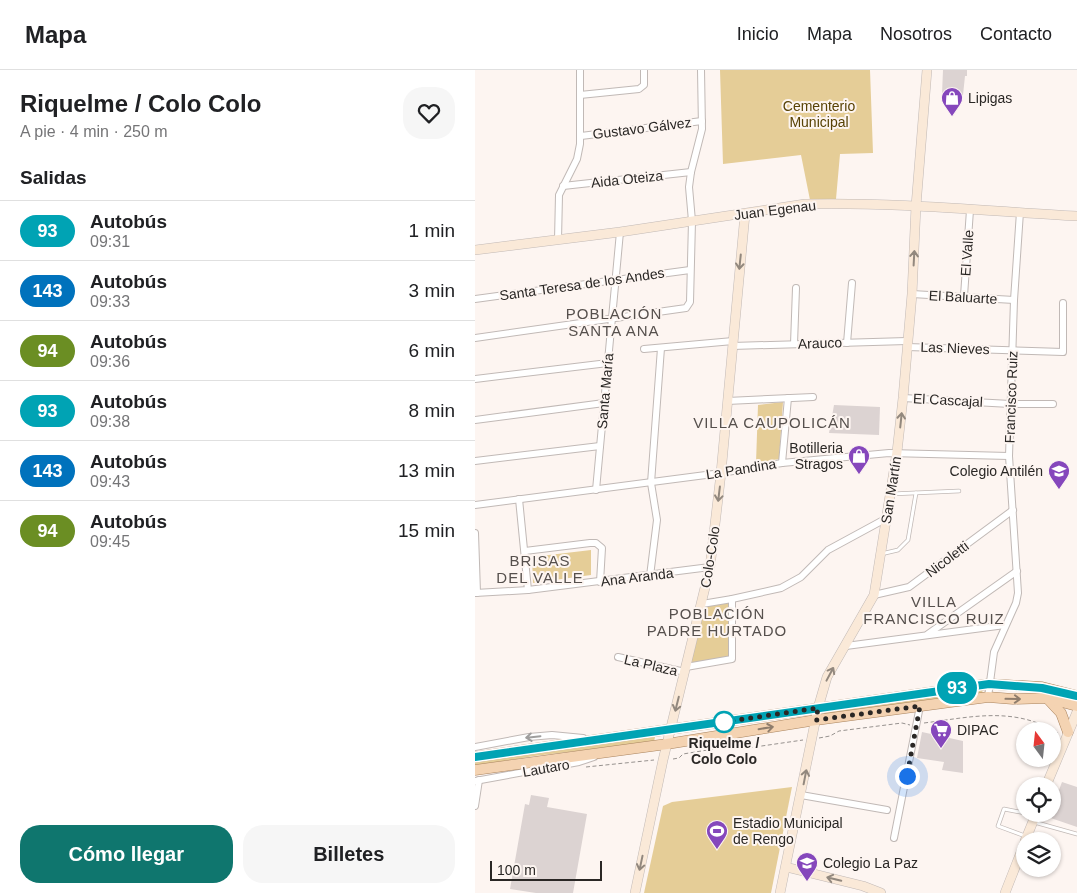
<!DOCTYPE html>
<html lang="es">
<head>
<meta charset="utf-8">
<style>
  :root { --surface:#fff; --page:#f6f6f6; --text:#202124; --muted:#757577; --line:#e0e0e0; --accent:#0f766e }
  body { margin:0; font-family:Arial,sans-serif; background:var(--page); color:var(--text); height:100vh; display:flex; flex-direction:column; font-size:19px; white-space:nowrap }
  * { box-sizing:border-box; margin:0 }
  p { font-size:16px; color:var(--muted) }
  .icon { flex:none; width:28px; height:28px; fill:none; stroke:currentColor; stroke-width:2; stroke-linecap:round; stroke-linejoin:round }
  .map { position:relative; flex:1; overflow:hidden }
  .side { display:flex; flex-direction:column; background:var(--surface); width:475px }
  .side>* { flex:none }
  .badge { padding:0 10px; border-radius:16px; font-size:18px; line-height:32px }
  .needle { width:32px; rotate:345deg }
  .controls { position:absolute; left:541px; top:652px; display:grid; gap:10px }
  .controls a { display:grid; place-items:center; width:45px; height:45px; border-radius:50%; background:var(--surface); box-shadow:0 1px 4px #0004; font-size:25px }
  .scale { position:absolute; left:15px; bottom:12px; width:112px; box-sizing:border-box; padding-left:5px; border:2px solid #2a2725; border-top:0; font-size:14px; line-height:18px; white-space:nowrap; color:#2a2725; -webkit-text-stroke:4px #fdf5f1; paint-order:stroke }
  .you { position:absolute; width:25px; height:25px; margin:-12px; border:4px solid #fff; border-radius:50%; background:#1a73e8; box-shadow:0 0 0 8px #1a73e833 }
  .map>.badge { position:absolute; translate:-50% -50%; box-shadow:0 0 0 2px #fff }
  h2 { padding:0 20px; font-size:19px; line-height:45px }
  .round { display:grid; place-items:center; flex:none; width:52px; height:52px; border-radius:20px; background:var(--page) }
  .headline { display:flex; align-items:center; justify-content:space-between; height:85px; padding:0 20px }
  h1 { font-size:24px; font-weight:800; line-height:38px }
  .button { display:flex; gap:10px; margin-top:auto; padding:10px 20px }
  .button a { flex:1; height:58px; border-radius:20px; background:var(--accent); color:#fff; font-size:20px; font-weight:800; line-height:58px; text-align:center }
  .button a+a { background:var(--page); color:var(--text) }
  ul { padding:0; list-style:none }
  li { display:flex; align-items:center; gap:15px; height:60px; padding:0 20px; border-top:1px solid var(--line) }
  li div { flex:1 }
  li b { display:block; font-size:19px }
  li em { font-style:normal }
  li .badge { min-width:55px; font-weight:700; text-align:center }
  header { display:flex; align-items:center; gap:30px; box-sizing:border-box; height:70px; padding:0 25px; background:var(--surface); border-bottom:1px solid var(--line) }
  header strong { font-size:24px }
  nav { display:flex; gap:28px; margin-inline-start:auto; font-size:18px }
  main { display:flex; flex:1; min-height:0 }
  .map>svg:first-child { display:block }
</style>
</head>
<body>
<header>
<strong>Mapa</strong>
<nav><a>Inicio</a><a>Mapa</a><a>Nosotros</a><a>Contacto</a></nav>
</header>
<main>
<section class="side">
<div class="headline"><div><h1>Riquelme / Colo Colo</h1><p>A pie · 4 min · 250 m</p></div><a class="round"><svg class="icon" aria-label="heart" viewBox="0 0 24 24"><path d="M12 20l-8-8c-3-5 5-10 8-4 3-6 11-1 8 4z"/></svg></a></div>
<h2>Salidas</h2>
<ul>
<li><span class="badge" style="background:#00a3b4;color:#fff">93</span><div><b>Autobús</b><p>09:31</p></div><em>1 min</em></li>
<li><span class="badge" style="background:#0072bc;color:#fff">143</span><div><b>Autobús</b><p>09:33</p></div><em>3 min</em></li>
<li><span class="badge" style="background:#6b8e23;color:#fff">94</span><div><b>Autobús</b><p>09:36</p></div><em>6 min</em></li>
<li><span class="badge" style="background:#00a3b4;color:#fff">93</span><div><b>Autobús</b><p>09:38</p></div><em>8 min</em></li>
<li><span class="badge" style="background:#0072bc;color:#fff">143</span><div><b>Autobús</b><p>09:43</p></div><em>13 min</em></li>
<li><span class="badge" style="background:#6b8e23;color:#fff">94</span><div><b>Autobús</b><p>09:45</p></div><em>15 min</em></li>
</ul>
<div class="button"><a>Cómo llegar</a><a>Billetes</a></div>
</section>
<div class="map">
<svg width="602" height="823" viewBox="0 0 602 823">
  <rect width="100%" height="100%" fill="#fdf5f1"/>
  <g fill="#e5cd97">
    <polygon points="245,0 395,0 398,83 365,84 361,129 335,130 326,85 248,94"/>
    <polygon points="308,332 304,389 281,393 283,335"/>
    <polygon points="116,480 116,505 58,513 57,487"/>
    <polygon points="254,531 254,588 206,596 226,536"/>
    <polygon points="507,619 508,625 349,645 350,640"/>
    <polygon points="180,667 179,672 59,686 0,696 0,691 110,674"/>
    <polygon points="317,717 296,823 169,823 188,736 197,732"/>
  </g>
  <g fill="#dcd3d2">
    <polygon points="468,0 492,0 492,6 490,6 488,25 467,24"/>
    <polygon points="359,335 405,337 404,365 354,363"/>
    <polygon points="447,662 488,671 488,703 467,700 469,692 442,688"/>
    <polygon points="587,712 602,717 602,757 567,745 567,744 578,744 578,723 579,718 584,720"/>
    <polygon points="56,725 74,728 72,737 112,744 98,823 61,823 35,819 50,734 54,735"/>
  </g>
  <g fill="none" stroke-linecap="round" stroke-linejoin="round">
    <g stroke="#c1b9b6" stroke-width="4.5">
      <g id="lane">
        <polyline points="416,424 484,421"/>
        <polyline points="406,484 423,480 433,470 441,423"/>
        <polyline points="559,752 602,764"/>
        <polyline points="550,766 523,756 529,739 550,743"/>
      </g>
    </g>
    <g stroke="#c1b9b6" stroke-width="8">
      <g id="street">
        <polyline points="105,25 164,19 169,15 169,0"/>
        <polyline points="106,66 227,51"/>
        <polyline points="88,116 216,102"/>
        <polyline points="83,170 84,125 102,89 105,74 105,0"/>
        <polyline points="437,224 539,230"/>
        <polyline points="489,226 495,140"/>
        <polyline points="0,229 215,200"/>
        <polyline points="0,268 211,238 215,232 217,151 214,117 216,102 227,59 226,0"/>
        <polyline points="372,273 377,213"/>
        <polyline points="319,274 321,218"/>
        <polyline points="257,276 432,271"/>
        <polyline points="432,277 588,282 588,233"/>
        <polyline points="169,279 258,271"/>
        <polyline points="0,309 133,293"/>
        <polyline points="428,328 535,334 578,334"/>
        <polyline points="252,331 338,327"/>
        <polyline points="0,350 129,333"/>
        <polyline points="0,391 125,376"/>
        <polyline points="307,393 313,328"/>
        <polyline points="121,420 145,162"/>
        <polyline points="44,429 53,520"/>
        <polyline points="0,435 246,403 307,393 414,383 534,386"/>
        <polyline points="0,463 2,523"/>
        <polyline points="50,481 115,473 121,473 127,478 125,512"/>
        <polyline points="175,506 182,450 176,413 186,278"/>
        <polyline points="0,523 53,520 235,497"/>
        <polyline points="399,525 434,517 538,440"/>
        <polyline points="227,534 257,529 306,518 326,507 353,480 412,448"/>
        <polyline points="453,564 542,501"/>
        <polyline points="371,576 530,555"/>
        <polyline points="143,587 210,602"/>
        <polyline points="211,597 257,589 257,529"/>
        <polyline points="513,627 519,582 541,533 543,523 534,386 539,230 545,142"/>
        <polyline points="0,677 54,667 77,665 108,668"/>
        <polyline points="0,711 104,692 119,687"/>
        <polyline points="326,725 412,740"/>
        <polyline points="0,736 4,710"/>
        <polyline points="419,768 445,636"/>
      </g>
    </g>
    <g stroke="#c1b9b6" stroke-width="10">
      <g id="secondary">
        <path d="M0 180 145 162 330 134C421 132 512 141 602 146"/>
        <polyline points="571,716 602,642"/>
        <polyline points="550,771 561,744"/>
        <polyline points="311,797 388,816 406,823"/>
        <polyline points="160,823 188,690 235,497 246,403 270,144"/>
        <polyline points="305,823 343,638 352,607 399,525 422,382 428,328 437,224 441,136 452,0"/>
        <polyline points="530,823 550,772"/>
      </g>
    </g>
    <g stroke="#a9845f" stroke-width="11">
      <g id="primary">
        <polyline points="572,628 586,643 593,662"/>
        <polyline points="0,687 514,614 567,617 602,626"/>
        <polyline points="0,700 192,674 341,650 513,627 538,629 572,628 602,636"/>
      </g>
    </g>
    <g stroke="#97928f" stroke-width="1" stroke-dasharray="4 2.5" stroke-linecap="butt">
      <path d="M449 653C497 647 539 636 583 663"/>
      <polyline points="344,668 355,666 364,661 427,653 435,655"/>
      <polyline points="198,689 204,688 208,684 251,677 266,679 328,670"/>
      <polyline points="111,697 179,690"/>
    </g>
    <use href="#lane" stroke="#fff" stroke-width="3"/>
    <use href="#street" stroke="#fff" stroke-width="6"/>
    <use href="#secondary" stroke="#fae9d8" stroke-width="9"/>
    <use href="#primary" stroke="#f4d3b2" stroke-width="10"/>
  </g>
  <defs><path id="oneway-shaft" d="M-6 0H5M1.5-3L5.5 0L1.5 3" fill="none" stroke-width="1.6" stroke-linecap="round" stroke-linejoin="round" transform="scale(1.25)"/></defs>
  <g stroke="#92887e">
    <use href="#oneway-shaft" transform="translate(439 188) rotate(-87)"/>
    <use href="#oneway-shaft" transform="translate(265 192) rotate(96)"/>
    <use href="#oneway-shaft" transform="translate(426 350) rotate(-84)"/>
    <use href="#oneway-shaft" transform="translate(244 424) rotate(97)"/>
    <use href="#oneway-shaft" transform="translate(355 604) rotate(-62)"/>
    <use href="#oneway-shaft" transform="translate(202 634) rotate(104)"/>
    <use href="#oneway-shaft" transform="translate(330 707) rotate(-79)"/>
    <use href="#oneway-shaft" transform="translate(166 793) rotate(102)"/>
    <use href="#oneway-shaft" transform="translate(359 809) rotate(-166)"/>
  </g>
  <g stroke="#8f7d6c">
    <use href="#oneway-shaft" transform="translate(538 629) rotate(1)"/>
    <use href="#oneway-shaft" transform="translate(291 658) rotate(-9)"/>
  </g>
  <use stroke="#9f9e9d" href="#oneway-shaft" transform="translate(58 667) rotate(174)"/>
  <g fill="none" stroke-linecap="round" stroke-linejoin="round">
    <g stroke="#fff" stroke-width="11">
      <polyline id="line" points="0,687 514,614 567,618 602,626"/>
    </g>
    <use href="#line" stroke="#00a3b4" stroke-width="8"/>
    <polyline stroke="#2a2725" stroke-width="5" stroke-dasharray="0 9" points="249,652 343,638 341,650 445,636 432,706"/>
  </g>
  <defs>
    <g id="shop-pin" transform="scale(1.125)"><path d="M0 17L-7.5 6A9.5 9.5 0 1 1 7.5 6Z" fill="#8547bc" stroke="#fdf5f1"/><path d="M-5-2.5h2.3a2.7 3.5 0 0 1 5.4 0H5L5.5 6h-11ZM-1.5-2.5h3a1.5 2.3 0 0 0-3 0Z" fill="#fff"/></g>
    <g id="school-pin" transform="scale(1.125)"><path d="M0 17L-7.5 6A9.5 9.5 0 1 1 7.5 6Z" fill="#8547bc" stroke="#fdf5f1"/><path d="M0-5L7-2L0 1L-7-2ZM-4 1L0 2.5L4 1V4Q0 6-4 4Z" fill="#fff"/></g>
    <g id="supermarket-pin" transform="scale(1.125)"><path d="M0 17L-7.5 6A9.5 9.5 0 1 1 7.5 6Z" fill="#8547bc" stroke="#fdf5f1"/><path d="M-6-5.5h2.5l.6 2H6L4.5 2H-2.5L-4.4-4H-6ZM-1.5 3.2a1.3 1.3 0 1 0 .1 0ZM3 3.2a1.3 1.3 0 1 0 .1 0Z" fill="#fff"/></g>
    <g id="stadium-pin" transform="scale(1.125)"><path d="M0 17L-7.5 6A9.5 9.5 0 1 1 7.5 6Z" fill="#8547bc" stroke="#fdf5f1"/><path d="M0-5a6.5 5 0 1 0 0 10a6.5 5 0 1 0 0-10ZM-3.5-1.8h7v3.6h-7Z" fill="#fff"/></g>
  </defs>
  <g fill-rule="evenodd">
    <use href="#shop-pin" x="477" y="28"/>
    <use href="#shop-pin" x="384" y="386"/>
    <use href="#school-pin" x="584" y="401"/>
    <use href="#supermarket-pin" x="466" y="660"/>
    <use href="#stadium-pin" x="242" y="761"/>
    <use href="#school-pin" x="332" y="793"/>
  </g>
  <circle fill="#fff" stroke="#00a3b4" stroke-width="2.5" cx="249" cy="652" r="10"/>
  <g text-anchor="middle" stroke-width="4" stroke-linejoin="round" paint-order="stroke">
    <g font-size="14" fill="#2a2725" stroke="#fdf5f1" text-anchor="start">
      <text x="493" y="33">Lipigas</text>
      <text x="368" y="383" text-anchor="end">Botilleria<tspan x="368" dy="16">Stragos</tspan></text>
      <text x="568" y="406" text-anchor="end">Colegio Antilén</text>
      <text x="482" y="665">DIPAC</text>
      <text x="258" y="758">Estadio Municipal<tspan x="258" dy="16">de Rengo</tspan></text>
      <text x="348" y="798">Colegio La Paz</text>
    </g>
    <g font-size="14" fill="#584204" stroke="#fdf5f1">
      <text x="344" y="41">Cementerio<tspan x="344" dy="16">Municipal</tspan></text>
    </g>
    <g font-size="14" fill="#2a2725" stroke="#fdf5f1">
      <text transform="translate(167 58) rotate(-7)" y="5">Gustavo Gálvez</text>
      <text transform="translate(152 109) rotate(-6)" y="5">Aida Oteiza</text>
      <text transform="translate(300 140) rotate(-7)" y="5">Juan Egenau</text>
      <text transform="translate(492 183) rotate(-86)" y="5">El Valle</text>
      <text transform="translate(107 214) rotate(-8)" y="5">Santa Teresa de los Andes</text>
      <text transform="translate(488 227) rotate(3)" y="5">El Baluarte</text>
      <text transform="translate(345 273) rotate(-2)" y="5">Arauco</text>
      <text transform="translate(480 278) rotate(2)" y="5">Las Nieves</text>
      <text transform="translate(130 321) rotate(-85)" y="5">Santa María</text>
      <text transform="translate(536 327) rotate(-88)" y="5">Francisco Ruiz</text>
      <text transform="translate(473 330) rotate(3)" y="5">El Cascajal</text>
      <text transform="translate(266 399) rotate(-9)" y="5">La Pandina</text>
      <text transform="translate(416 420) rotate(-81)" y="5">San Martín</text>
      <text transform="translate(235 487) rotate(-81)" y="5">Colo-Colo</text>
      <text transform="translate(472 489) rotate(-37)" y="5">Nicoletti</text>
      <text transform="translate(162 507) rotate(-7)" y="5">Ana Aranda</text>
      <text transform="translate(176 595) rotate(13)" y="5">La Plaza</text>
      <text transform="translate(71 698) rotate(-10)" y="5">Lautaro</text>
    </g>
    <g font-size="14" font-weight="bold" fill="#2a2725" stroke="#fdf5f1">
      <text x="249" y="678">Riquelme /<tspan x="249" dy="16">Colo Colo</tspan></text>
    </g>
    <g font-size="15" letter-spacing="1" fill="#56504d" stroke="#fdf5f1">
      <text x="139" y="249">POBLACIÓN<tspan x="139" dy="17">SANTA ANA</tspan></text>
      <text x="297" y="358">VILLA CAUPOLICÁN</text>
      <text x="65" y="496">BRISAS<tspan x="65" dy="17">DEL VALLE</tspan></text>
      <text x="459" y="537">VILLA<tspan x="459" dy="17">FRANCISCO RUIZ</tspan></text>
      <text x="242" y="549">POBLACIÓN<tspan x="242" dy="17">PADRE HURTADO</tspan></text>
    </g>
  </g>
</svg>
<div class="controls">
<a><svg class="needle" viewBox="-14 -14 28 28"><path d="M0-13l5 13h-10z" fill="#e53935"/><path d="M0 13l5-13h-10z" fill="#757577"/></svg></a>
<a><svg class="icon" aria-label="locate" viewBox="0 0 24 24"><circle cx="12" cy="12" r="6"/><path d="M12 2v4M12 18v4M2 12h4M18 12h4"/></svg></a>
<a><svg class="icon" aria-label="layers" viewBox="0 0 24 24"><path d="M12 4l9 5-9 5-9-5zM3 14l9 5 9-5"/></svg></a>
</div>
<div class="scale">100 m</div>
<div class="you" style="left:432px;top:706px"></div>
<b class="badge" style="left:482px;top:618px;background:#00a3b4;color:#fff">93</b>
</div>
</main>
</body>
</html>
